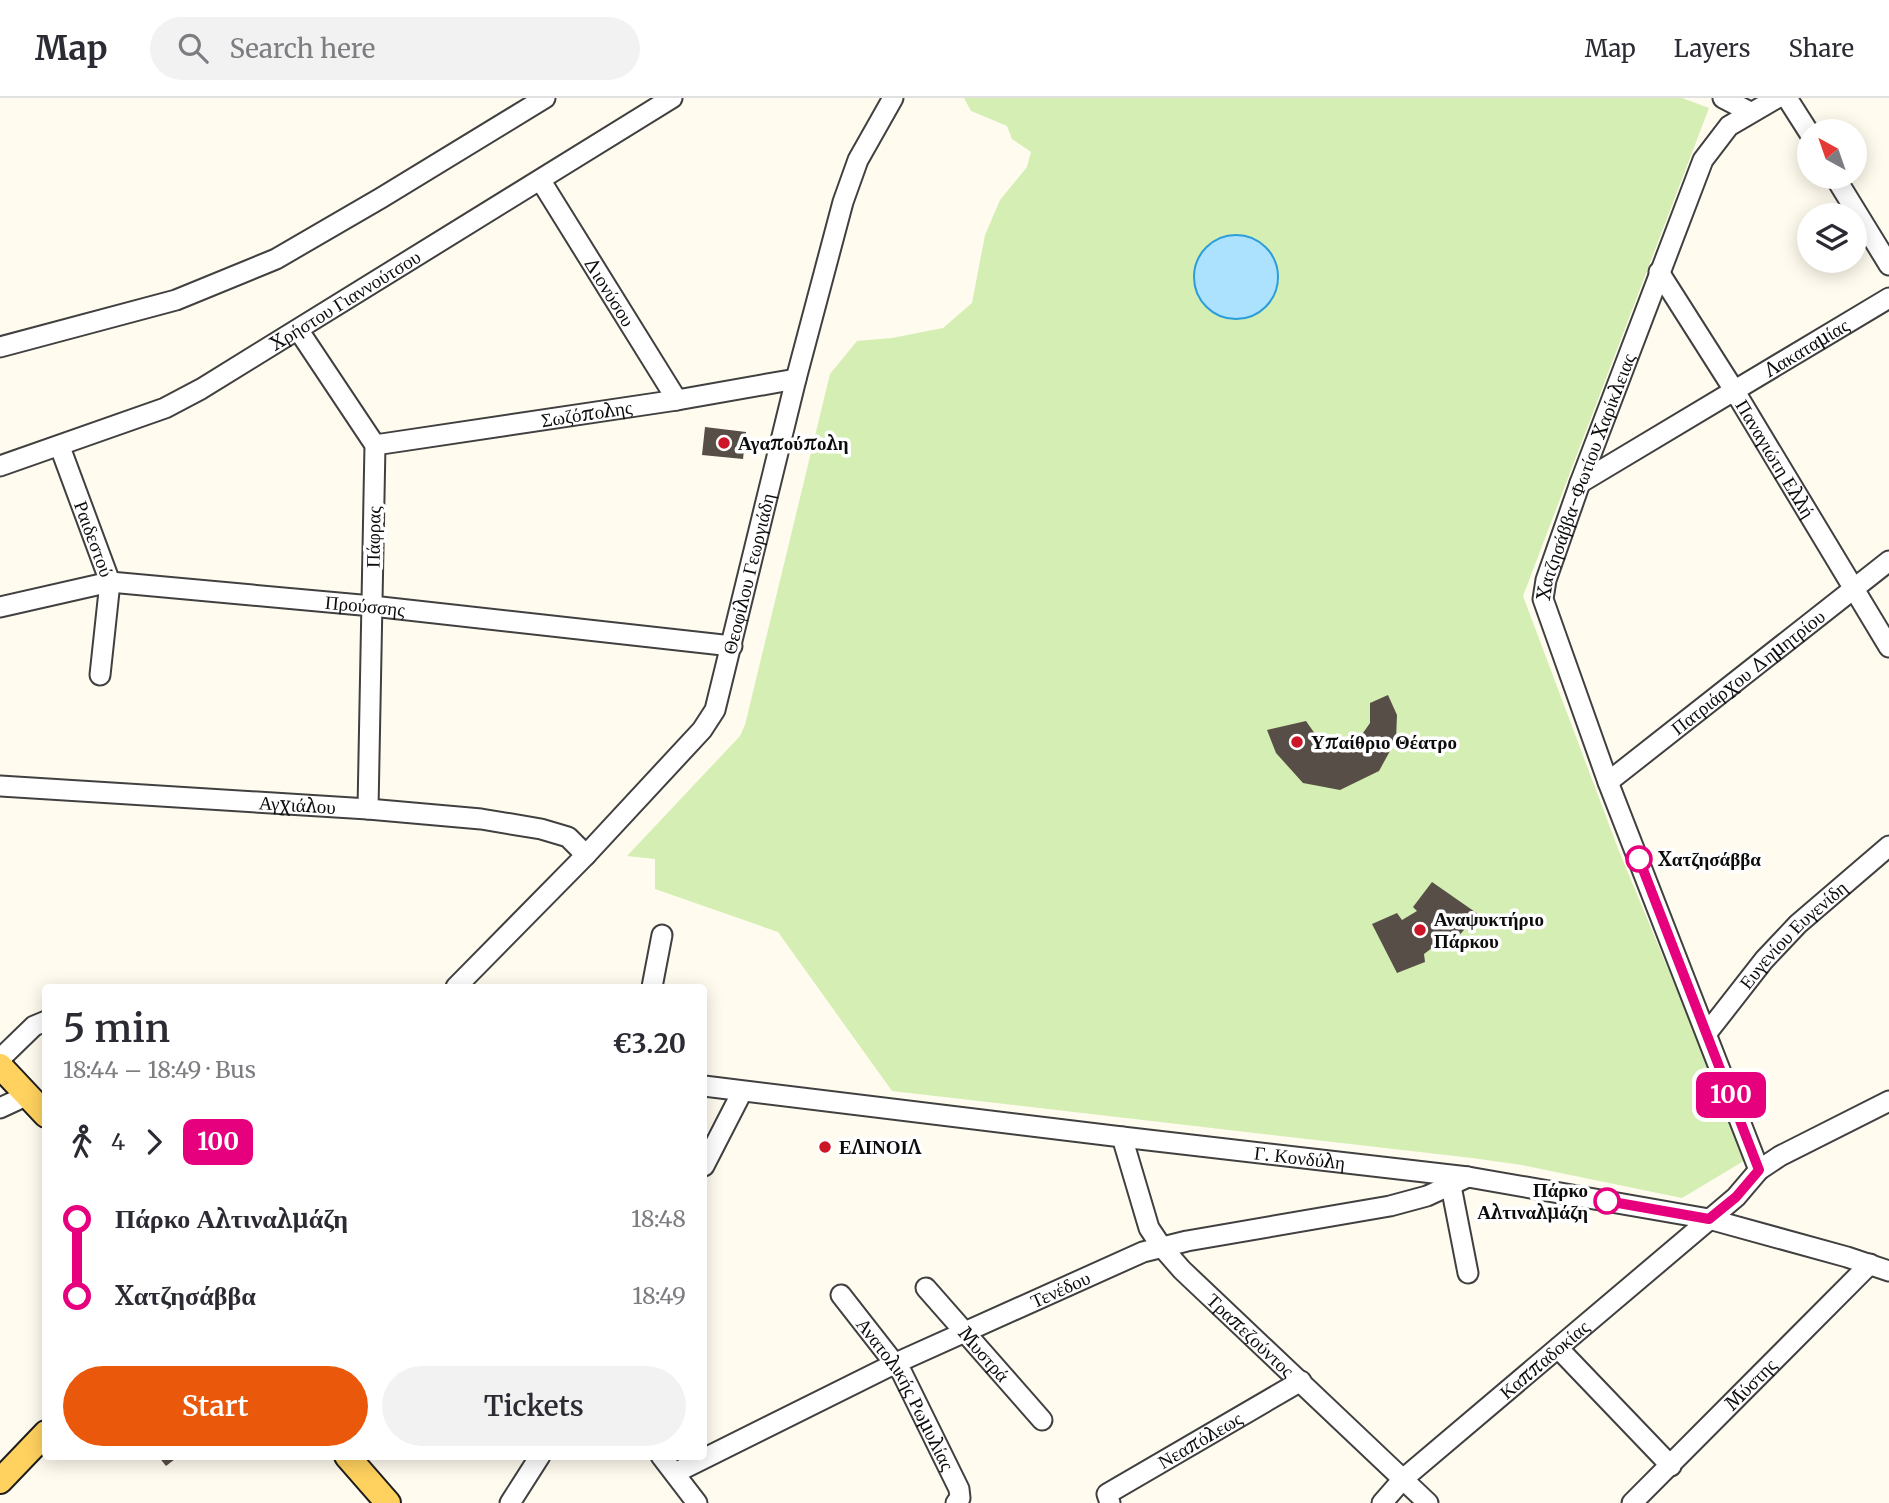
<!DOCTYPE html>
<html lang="en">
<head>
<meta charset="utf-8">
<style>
  :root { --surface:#fff; --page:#f2f2f3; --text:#2b2b33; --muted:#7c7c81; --line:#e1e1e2; --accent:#ea580c }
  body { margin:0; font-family:Merriweather,serif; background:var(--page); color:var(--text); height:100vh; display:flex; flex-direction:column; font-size:26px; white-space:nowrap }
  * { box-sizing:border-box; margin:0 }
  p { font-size:23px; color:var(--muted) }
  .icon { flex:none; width:38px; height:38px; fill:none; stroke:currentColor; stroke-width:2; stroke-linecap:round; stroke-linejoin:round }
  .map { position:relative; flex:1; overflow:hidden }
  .drawer { position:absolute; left:42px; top:886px; width:665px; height:476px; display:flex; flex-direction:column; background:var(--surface); border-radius:7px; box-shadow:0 4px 18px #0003 }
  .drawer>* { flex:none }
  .badge { padding:0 14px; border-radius:10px; font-size:24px; line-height:46px }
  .needle { width:46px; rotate:320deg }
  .buttons { position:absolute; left:1797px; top:21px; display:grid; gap:14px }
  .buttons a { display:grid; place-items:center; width:70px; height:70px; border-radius:50%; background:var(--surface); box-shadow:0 4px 18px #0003; font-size:35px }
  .map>.badge { position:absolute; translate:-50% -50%; box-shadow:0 0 0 4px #fff }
  .legs { display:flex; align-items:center; gap:10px; height:77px; padding:0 21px; font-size:23px }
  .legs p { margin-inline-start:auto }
  .head { display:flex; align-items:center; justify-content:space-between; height:119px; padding:0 21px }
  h1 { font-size:38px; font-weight:600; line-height:52px }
  .primary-button { display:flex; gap:14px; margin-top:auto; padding:14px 21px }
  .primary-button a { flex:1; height:80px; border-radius:42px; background:var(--accent); color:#fff; font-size:28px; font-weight:600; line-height:80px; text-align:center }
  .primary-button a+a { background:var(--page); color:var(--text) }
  ul { padding:0 21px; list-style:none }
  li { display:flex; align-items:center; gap:24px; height:77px; font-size:26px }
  li i { display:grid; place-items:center; width:10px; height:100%; margin:0 9px; background:currentColor }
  li i::after { content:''; width:18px; height:18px; margin:-9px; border:5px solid; border-radius:50%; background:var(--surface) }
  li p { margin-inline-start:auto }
  li:first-child i { background:linear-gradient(#0000 50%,currentColor 0) }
  li:last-child i { background:linear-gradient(currentColor 50%,#0000 0) }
  header { display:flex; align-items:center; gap:42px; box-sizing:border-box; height:98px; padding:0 35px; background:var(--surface); border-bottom:2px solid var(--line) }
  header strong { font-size:33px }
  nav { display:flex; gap:38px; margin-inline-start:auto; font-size:24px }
  .search { width:490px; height:63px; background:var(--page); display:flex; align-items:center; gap:18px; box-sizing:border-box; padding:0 24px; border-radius:38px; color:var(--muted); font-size:26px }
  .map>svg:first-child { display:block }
</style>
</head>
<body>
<header>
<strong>Map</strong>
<div class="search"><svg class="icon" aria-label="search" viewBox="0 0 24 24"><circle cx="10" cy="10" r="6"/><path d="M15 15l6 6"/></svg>Search here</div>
<nav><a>Map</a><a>Layers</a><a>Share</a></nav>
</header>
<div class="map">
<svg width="1889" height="1405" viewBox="0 0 1889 1405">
  <rect width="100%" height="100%" fill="#fffbee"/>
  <polygon fill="#d4eeb3" points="964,0 1682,0 1709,10 1523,498 1619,753 1747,1061 1682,1100 1522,1067 1472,1060 892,993 778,834 655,791 655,761 627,758 740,638 745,627 830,276 857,243 892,240 943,230 972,205 985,137 1000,102 1027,69 1031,54 1012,41 1007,28 971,13"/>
  <circle fill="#ace2fd" stroke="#2b9ddb" stroke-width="2" cx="1236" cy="179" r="42"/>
  <g fill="#574e48">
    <polygon points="705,329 746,334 743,361 702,357"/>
    <polygon points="1388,597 1397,617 1396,642 1379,673 1340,692 1303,685 1276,655 1267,632 1306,623 1320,643 1336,651 1356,645 1370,625 1370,605"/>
    <polygon points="1432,784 1478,816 1456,841 1448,838 1424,856 1425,864 1397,875 1372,826 1397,815 1402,822 1417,813 1413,809"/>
    <polygon points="158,1358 179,1358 166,1368"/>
  </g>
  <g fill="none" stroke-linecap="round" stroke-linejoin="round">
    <g stroke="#404040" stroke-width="23">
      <g id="minor">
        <polyline points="1723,0 1750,14"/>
        <polyline points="1787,0 1810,36"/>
        <polyline points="1835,79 1889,167"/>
        <path id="s1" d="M541 83 677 302"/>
        <path id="s2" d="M1659 174 1734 292 1889 549"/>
        <polyline points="299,233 375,347 368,711"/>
        <polyline points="0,249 176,202 276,161 381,100 545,0"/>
        <path id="s3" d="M375 347 677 302 796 281"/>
        <path id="s4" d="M60 349 110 484 100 577"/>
        <path id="s5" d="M0 368 165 310 201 291 672 0"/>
        <path id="s6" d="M1580 385 1889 200"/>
        <path id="s7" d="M0 509 110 484 372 508 732 548"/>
        <path id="s8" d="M1608 684 1889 463"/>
        <path id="s9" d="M0 688 368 711 481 721 541 731 568 739 586 757"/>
        <path id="s10" d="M456 889 586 757 702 632 715 612 796 281 843 104 858 62 893 0"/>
        <polyline points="652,889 662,837"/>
        <path id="s11" d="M1707 935 1764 862 1798 826 1889 748"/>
        <polyline points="0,961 34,928 46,923"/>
        <path id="s12" d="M704 988 1122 1039 1468 1079 1709 1121 1847 1159 1889 1173"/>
        <polyline points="0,1010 28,997"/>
        <path id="s13" d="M1122 1039 1149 1130 1161 1148 1182 1172 1428 1405"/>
        <polyline points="704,1068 742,994"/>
        <path id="s14" d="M1759 1072 1608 684 1543 501 1546 482 1580 385 1703 62 1729 28 1777 0"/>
        <polyline points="1451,1088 1468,1175"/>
        <path id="s15" d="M926 1190 1042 1322"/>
        <path id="s16" d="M841 1197 902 1275 959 1391 960 1400 956 1405"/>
        <polyline points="1558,1250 1671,1368"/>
        <polyline points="661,1358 697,1405"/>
        <path id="s17" d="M675 1375 896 1265 1143 1154 1187 1143 1390 1108 1427 1098 1468 1079"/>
        <polyline points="510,1405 540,1358"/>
        <path id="s18" d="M1110 1405 1107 1396 1301 1283"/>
        <path id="s19" d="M1382 1405 1403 1381 1736 1099 1759 1072 1780 1058 1889 1003"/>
        <path id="s20" d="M1632 1405 1870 1166"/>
      </g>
    </g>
    <g stroke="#1e1e1e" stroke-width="28">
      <g id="major">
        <polyline points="0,968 46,1017"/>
        <polyline points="347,1358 388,1405"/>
        <polyline points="0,1383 46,1335"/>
      </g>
    </g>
    <use href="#minor" stroke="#fff" stroke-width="19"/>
    <use href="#major" stroke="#ffd15e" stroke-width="24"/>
  </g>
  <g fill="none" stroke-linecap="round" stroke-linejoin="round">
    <g stroke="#fff" stroke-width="16">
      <polyline id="line-1" points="1607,1103 1709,1121 1736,1099 1759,1072 1639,761"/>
    </g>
    <use href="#line-1" stroke="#e6007e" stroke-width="10"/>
  </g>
  <g fill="#cc1627" stroke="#fff" stroke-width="2.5">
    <circle cx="724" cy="345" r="7"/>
    <circle cx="1297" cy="644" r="7"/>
    <circle cx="1420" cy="832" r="7"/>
    <circle cx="825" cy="1049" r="7"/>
  </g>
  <g fill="#fff" stroke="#e6007e" stroke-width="3.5">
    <circle cx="1639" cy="761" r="12"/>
    <circle cx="1607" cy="1103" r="12"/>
  </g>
  <g text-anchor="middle" stroke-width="7" stroke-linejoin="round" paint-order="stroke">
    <g font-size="19" fill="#0d0d0d" stroke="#fff">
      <text dy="7" stroke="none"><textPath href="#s1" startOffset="130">Διονύσου</textPath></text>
      <text dy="7" stroke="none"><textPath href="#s5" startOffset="385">Χρήστου Γιαννούτσου</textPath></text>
      <text dy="7" stroke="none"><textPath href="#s6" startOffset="264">Λακαταμίας</textPath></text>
      <text dy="7" stroke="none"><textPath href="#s3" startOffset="214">Σωζόπολης</textPath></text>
      <text dy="7" stroke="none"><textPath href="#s2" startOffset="220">Παναγιώτη Ελλή</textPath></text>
      <text dy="7" stroke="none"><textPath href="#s14" startOffset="740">Χατζησάββα-Φωτίου Χαρίκλειας</textPath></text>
      <text transform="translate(373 439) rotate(-89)" y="7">Πάφρας</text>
      <text dy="7" stroke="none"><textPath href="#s4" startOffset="98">Ραιδεστού</textPath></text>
      <text dy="7" stroke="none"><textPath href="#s10" startOffset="520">Θεοφίλου Γεωργιάδη</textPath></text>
      <text dy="7" stroke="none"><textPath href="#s7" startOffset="369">Προύσσης</textPath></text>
      <text dy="7" stroke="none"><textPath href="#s8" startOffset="178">Πατριάρχου Δημητρίου</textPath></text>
      <text dy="7" stroke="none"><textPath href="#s9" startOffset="298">Αγχιάλου</textPath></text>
      <text dy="7" stroke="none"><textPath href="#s11" startOffset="131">Ευγενίου Ευγενίδη</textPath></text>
      <text dy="7" stroke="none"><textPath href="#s12" startOffset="600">Γ. Κονδύλη</textPath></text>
      <text dy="7" stroke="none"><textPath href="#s17" startOffset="427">Τενέδου</textPath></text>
      <text dy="7" stroke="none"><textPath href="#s13" startOffset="243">Τραπεζούντος</textPath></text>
      <text dy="7" stroke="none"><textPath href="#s15" startOffset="88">Μυστρά</textPath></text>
      <text dy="7" stroke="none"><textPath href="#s19" startOffset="217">Καππαδοκίας</textPath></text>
      <text dy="7" stroke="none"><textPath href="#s20" startOffset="168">Μύστης</textPath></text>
      <text dy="7" stroke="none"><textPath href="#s16" startOffset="119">Ανατολικής Ρωμυλίας</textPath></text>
      <text dy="7" stroke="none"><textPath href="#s18" startOffset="117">Νεαπόλεως</textPath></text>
    </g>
    <g font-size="19" font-weight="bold" fill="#0d0d0d" stroke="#fff" text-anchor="start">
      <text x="738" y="352">Αγαπούπολη</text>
      <text x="1311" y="651">Υπαίθριο Θέατρο</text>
      <text x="1434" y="828">Αναψυκτήριο<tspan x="1434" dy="22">Πάρκου</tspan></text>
      <text x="839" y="1056">ΕΛΙΝΟΙΛ</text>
    </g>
    <g font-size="19" font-weight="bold" fill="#0d0d0d" stroke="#fff" text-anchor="start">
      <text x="1658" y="768">Χατζησάββα</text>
      <text x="1588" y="1099" text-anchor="end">Πάρκο<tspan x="1588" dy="22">Αλτιναλμάζη</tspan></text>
    </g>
  </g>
</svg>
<div class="buttons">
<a><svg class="needle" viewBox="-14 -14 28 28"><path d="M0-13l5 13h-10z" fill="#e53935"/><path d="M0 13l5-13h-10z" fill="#7c7c81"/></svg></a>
<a><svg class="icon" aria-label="layers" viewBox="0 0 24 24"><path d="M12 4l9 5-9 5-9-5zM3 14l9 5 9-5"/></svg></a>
</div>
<b class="badge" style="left:1731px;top:997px;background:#e6007e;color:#fff">100</b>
<section class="drawer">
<div class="head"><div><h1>5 min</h1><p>18:44 – 18:49 · Bus</p></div><b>€3.20</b></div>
<div class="legs"><svg class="icon" aria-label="walk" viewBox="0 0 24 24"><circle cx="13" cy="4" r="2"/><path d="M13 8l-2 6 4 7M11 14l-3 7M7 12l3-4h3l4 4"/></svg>4<svg class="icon" aria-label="forward" viewBox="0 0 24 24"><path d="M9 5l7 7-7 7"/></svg><b class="badge" style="background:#e6007e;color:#fff">100</b></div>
<ul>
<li><i style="color:#e6007e"></i><b>Πάρκο Αλτιναλμάζη</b><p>18:48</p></li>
<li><i style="color:#e6007e"></i><b>Χατζησάββα</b><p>18:49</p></li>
</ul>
<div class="primary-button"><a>Start</a><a>Tickets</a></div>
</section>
</div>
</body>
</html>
